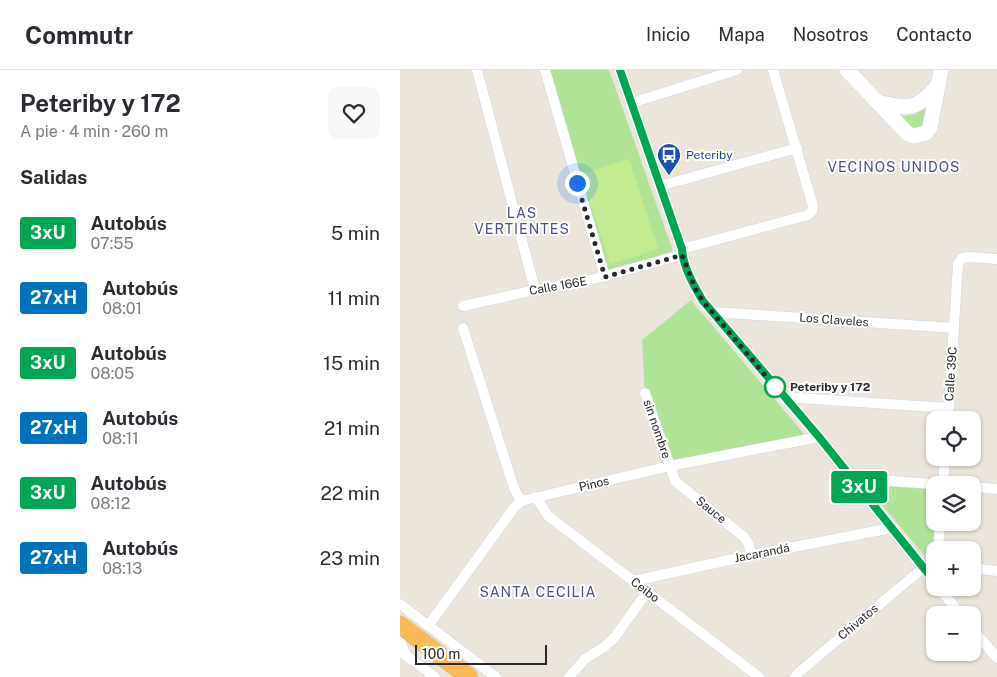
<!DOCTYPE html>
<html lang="es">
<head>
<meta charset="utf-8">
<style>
  :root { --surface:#fff; --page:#f7f7f7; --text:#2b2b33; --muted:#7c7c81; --line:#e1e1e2 }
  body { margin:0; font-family:"Public Sans",sans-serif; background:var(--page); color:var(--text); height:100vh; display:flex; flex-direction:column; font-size:19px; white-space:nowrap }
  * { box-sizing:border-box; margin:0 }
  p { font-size:16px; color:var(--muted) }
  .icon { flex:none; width:28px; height:28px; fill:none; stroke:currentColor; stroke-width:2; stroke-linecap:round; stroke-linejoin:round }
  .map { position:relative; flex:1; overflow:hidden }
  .drawer { display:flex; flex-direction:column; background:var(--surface); width:400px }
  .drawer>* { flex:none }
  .badge { padding:0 10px; border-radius:4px; font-size:18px; line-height:32px }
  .buttons { position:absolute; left:526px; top:341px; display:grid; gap:10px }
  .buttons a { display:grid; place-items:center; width:55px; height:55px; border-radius:10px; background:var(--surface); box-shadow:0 1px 4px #0004; font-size:25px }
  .scale { position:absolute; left:15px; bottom:12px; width:132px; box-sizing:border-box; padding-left:5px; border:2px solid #292929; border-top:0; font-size:14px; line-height:18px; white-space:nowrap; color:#292929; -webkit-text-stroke:4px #fff; paint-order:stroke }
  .you { position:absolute; width:25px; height:25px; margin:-12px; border:4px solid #fff; border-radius:50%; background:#1a73e8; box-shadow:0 0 0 8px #1a73e833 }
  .map>.badge { position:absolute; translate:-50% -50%; box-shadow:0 0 0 2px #fff }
  h2 { padding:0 20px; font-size:19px; line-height:45px }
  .round { display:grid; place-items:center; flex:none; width:52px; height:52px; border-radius:10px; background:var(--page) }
  .head { display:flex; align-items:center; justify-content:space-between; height:85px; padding:0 20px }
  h1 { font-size:24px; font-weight:700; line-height:38px }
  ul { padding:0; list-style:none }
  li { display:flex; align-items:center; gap:15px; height:65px; padding:0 20px }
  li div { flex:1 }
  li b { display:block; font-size:19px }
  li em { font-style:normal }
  li .badge { min-width:55px; font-weight:700; text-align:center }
  header { display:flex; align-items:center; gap:30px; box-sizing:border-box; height:70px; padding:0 25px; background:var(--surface); border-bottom:1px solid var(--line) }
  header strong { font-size:24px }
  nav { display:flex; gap:28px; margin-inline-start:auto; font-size:18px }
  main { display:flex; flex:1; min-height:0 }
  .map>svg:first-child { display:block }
</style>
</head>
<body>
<header>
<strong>Commutr</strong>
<nav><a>Inicio</a><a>Mapa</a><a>Nosotros</a><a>Contacto</a></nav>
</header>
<main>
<section class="drawer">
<div class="head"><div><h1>Peteriby y 172</h1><p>A pie · 4 min · 260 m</p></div><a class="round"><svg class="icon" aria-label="heart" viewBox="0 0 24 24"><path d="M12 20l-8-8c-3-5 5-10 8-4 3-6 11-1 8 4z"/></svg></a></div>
<h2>Salidas</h2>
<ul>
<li><span class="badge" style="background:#00a651;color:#fff">3xU</span><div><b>Autobús</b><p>07:55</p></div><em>5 min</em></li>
<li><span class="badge" style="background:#0072bc;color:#fff">27xH</span><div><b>Autobús</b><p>08:01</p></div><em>11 min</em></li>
<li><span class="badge" style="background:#00a651;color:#fff">3xU</span><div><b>Autobús</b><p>08:05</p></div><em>15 min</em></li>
<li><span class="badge" style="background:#0072bc;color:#fff">27xH</span><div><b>Autobús</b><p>08:11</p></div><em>21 min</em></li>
<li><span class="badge" style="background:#00a651;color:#fff">3xU</span><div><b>Autobús</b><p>08:12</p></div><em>22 min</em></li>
<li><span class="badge" style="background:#0072bc;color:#fff">27xH</span><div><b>Autobús</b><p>08:13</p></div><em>23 min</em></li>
</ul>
</section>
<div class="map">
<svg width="597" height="607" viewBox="0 0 597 607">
  <rect width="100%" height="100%" fill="#ece5db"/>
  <g fill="#afe496">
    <polygon points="149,0 209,0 273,181 216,199 207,199"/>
    <polygon points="525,37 528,39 524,54 519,59 511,59 499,47 516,44"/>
    <polygon points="291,230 405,365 266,392 245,327 242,270"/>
    <polygon points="479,416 532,419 535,423 535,476 524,485 472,423"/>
  </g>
  <polygon fill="#c3ec91" points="229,89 258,179 210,194 181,104"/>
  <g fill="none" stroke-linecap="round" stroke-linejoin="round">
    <g stroke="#d0d3e3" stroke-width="11">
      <g id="minor">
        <polyline points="77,0 135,220"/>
        <polyline points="145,0 205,207"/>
        <path d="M220 0 282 179C283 197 294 216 303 231L419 367 535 513"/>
        <polyline points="231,33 337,0"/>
        <polyline points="260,116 397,78"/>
        <polyline points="282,179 408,145 412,141 413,136 373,0"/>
        <polyline points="63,236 135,220 183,212 282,185"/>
        <polyline points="313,242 554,258"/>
        <polyline points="63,258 114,418 121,431"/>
        <polyline points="245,323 275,411 344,467 348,473 352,485"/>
        <polyline points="384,327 548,338"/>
        <polyline points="548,350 558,194 562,188 569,187 597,189"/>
        <polyline points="453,408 545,415"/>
        <polyline points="543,415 545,388"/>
        <polyline points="572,417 597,419"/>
        <polyline points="136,427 148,446 359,607"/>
        <polyline points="538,480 540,452"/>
        <polyline points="572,498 597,501"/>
        <polyline points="233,511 352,485 492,458"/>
        <polyline points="539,518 561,545"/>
        <polyline points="0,534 96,607"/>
        <polyline points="28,556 114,438 121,431 270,396 419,367"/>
        <polyline points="572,558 597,588"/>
        <polyline points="0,569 5,584"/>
        <polyline points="0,581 35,607"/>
        <polyline points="169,607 185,589 204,577 214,568 248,521"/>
        <polyline points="395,607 398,603 523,498 535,496"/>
      </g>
    </g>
    <g stroke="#d0d3e3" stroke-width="16">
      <g id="secondary">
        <polyline points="447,0 508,64 514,66 526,63 530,57 541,0"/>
        <path d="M477 32C508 39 516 41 537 16"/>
      </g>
    </g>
    <g stroke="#c7c7c7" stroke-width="19">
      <polyline id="trunk" points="0,555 69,607"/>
    </g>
    <use href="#minor" stroke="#fff" stroke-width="10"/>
    <use href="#secondary" stroke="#fff" stroke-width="15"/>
    <use href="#trunk" stroke="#faba56" stroke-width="18"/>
  </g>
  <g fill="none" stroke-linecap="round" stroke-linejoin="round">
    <g stroke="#fff" stroke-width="11">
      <path id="line" d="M220 0 282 179C283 197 294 216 303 231L419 367 535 512"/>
    </g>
    <use href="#line" stroke="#00a651" stroke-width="8"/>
    <polyline stroke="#292929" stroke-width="5" stroke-dasharray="0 9" points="177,113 205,207 282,185 296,220 303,231 375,317"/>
  </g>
  <defs>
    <g id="bus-pin" transform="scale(1.25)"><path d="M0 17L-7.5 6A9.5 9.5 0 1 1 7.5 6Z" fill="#1a4fb4" stroke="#fff"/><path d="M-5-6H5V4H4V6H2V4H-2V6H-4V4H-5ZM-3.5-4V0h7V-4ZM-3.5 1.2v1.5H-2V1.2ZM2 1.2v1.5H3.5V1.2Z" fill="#fff"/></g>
  </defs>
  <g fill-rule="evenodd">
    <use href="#bus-pin" x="269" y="85"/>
  </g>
  <circle fill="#fff" stroke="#00a651" stroke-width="2.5" cx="375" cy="317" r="10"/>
  <g text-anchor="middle" stroke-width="4" stroke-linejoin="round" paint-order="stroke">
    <g font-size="12" fill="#164399" stroke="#fff" text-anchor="start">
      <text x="286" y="89">Peteriby</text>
    </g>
    <g font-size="12" fill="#292929" stroke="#fff">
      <text transform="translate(158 216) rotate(-10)" y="4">Calle 166E</text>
      <text transform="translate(434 250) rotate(4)" y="4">Los Claveles</text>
      <text transform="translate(551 304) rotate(-86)" y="4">Calle 39C</text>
      <text transform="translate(257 359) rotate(71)" y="4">sin nombre</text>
      <text transform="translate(194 414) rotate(-13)" y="4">Pinos</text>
      <text transform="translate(311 440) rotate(39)" y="4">Sauce</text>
      <text transform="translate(362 483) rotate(-11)" y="4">Jacarandá</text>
      <text transform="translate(245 520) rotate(37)" y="4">Ceibo</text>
      <text transform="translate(458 552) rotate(-40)" y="4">Chivatos</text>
    </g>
    <g font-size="12" font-weight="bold" fill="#292929" stroke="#fff" text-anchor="start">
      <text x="390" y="321">Peteriby y 172</text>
    </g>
    <g font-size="14" letter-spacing="1" fill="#49517b" stroke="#fff">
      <text x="494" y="102">VECINOS UNIDOS</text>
      <text x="122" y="148">LAS<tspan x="122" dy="16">VERTIENTES</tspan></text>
      <text x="138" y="527">SANTA CECILIA</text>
    </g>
  </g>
</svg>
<div class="buttons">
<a><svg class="icon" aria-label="locate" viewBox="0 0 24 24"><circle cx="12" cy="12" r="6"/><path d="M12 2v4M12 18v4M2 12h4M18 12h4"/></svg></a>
<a><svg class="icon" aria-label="layers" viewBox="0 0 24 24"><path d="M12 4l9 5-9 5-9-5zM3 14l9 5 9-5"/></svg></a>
<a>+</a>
<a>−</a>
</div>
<div class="scale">100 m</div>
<div class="you" style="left:177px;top:113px"></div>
<b class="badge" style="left:459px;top:417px;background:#00a651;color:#fff">3xU</b>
</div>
</main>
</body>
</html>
